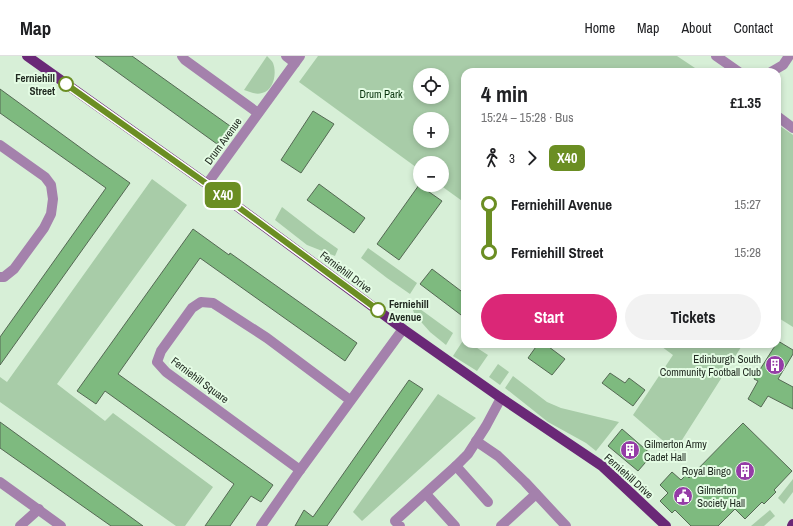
<!DOCTYPE html>
<html lang="en">
<head>
<meta charset="utf-8">
<style>
  :root { --surface:#fff; --page:#f2f2f2; --text:#202124; --muted:#757577; --line:#e0e0e0; --accent:#db2777 }
  body { margin:0; font-family:"Archivo Narrow",sans-serif; background:var(--page); color:var(--text); height:100vh; display:flex; flex-direction:column; font-size:15px; white-space:nowrap }
  * { box-sizing:border-box; margin:0 }
  p { font-size:13px; color:var(--muted) }
  .icon { flex:none; width:22px; height:22px; fill:none; stroke:currentColor; stroke-width:2; stroke-linecap:round; stroke-linejoin:round }
  .map { position:relative; flex:1; overflow:hidden }
  .panel { position:absolute; left:461px; top:12px; width:320px; height:280px; display:flex; flex-direction:column; background:var(--surface); border-radius:12px; box-shadow:0 2px 6px #0003 }
  .panel>* { flex:none }
  .badge { padding:0 8px; border-radius:6px; font-size:14px; line-height:26px }
  .tools { position:absolute; left:413px; top:12px; display:grid; gap:8px }
  .tools a { display:grid; place-items:center; width:36px; height:36px; border-radius:50%; background:var(--surface); box-shadow:0 2px 6px #0003; font-size:20px }
  .map>.badge { position:absolute; translate:-50% -50%; box-shadow:0 0 0 2px #fff }
  .legs { display:flex; align-items:center; gap:6px; height:44px; padding:0 20px; font-size:13px }
  .legs p { margin-inline-start:auto }
  .summary { display:flex; align-items:center; justify-content:space-between; height:68px; padding:0 20px }
  h1 { font-size:22px; font-weight:800; line-height:30px }
  .button { display:flex; gap:8px; margin-top:auto; padding:8px 20px }
  .button a { flex:1; height:46px; border-radius:24px; background:var(--accent); color:#fff; font-size:16px; font-weight:800; line-height:46px; text-align:center }
  .button a+a { background:var(--page); color:var(--text) }
  ul { padding:0 20px; list-style:none }
  li { display:flex; align-items:center; gap:14px; height:48px; font-size:15px }
  li i { display:grid; place-items:center; width:6px; height:100%; margin:0 5px; background:currentColor }
  li i::after { content:''; width:10px; height:10px; margin:-5px; border:3px solid; border-radius:50%; background:var(--surface) }
  li p { margin-inline-start:auto }
  li:first-child i { background:linear-gradient(#0000 50%,currentColor 0) }
  li:last-child i { background:linear-gradient(currentColor 50%,#0000 0) }
  header { display:flex; align-items:center; gap:24px; box-sizing:border-box; height:56px; padding:0 20px; background:var(--surface); border-bottom:1px solid var(--line) }
  header strong { font-size:19px }
  nav { display:flex; gap:22px; margin-inline-start:auto; font-size:14px }
  .map>svg:first-child { display:block }
</style>
</head>
<body>
<header>
<strong>Map</strong>
<nav><a>Home</a><a>Map</a><a>About</a><a>Contact</a></nav>
</header>
<div class="map">
<svg width="793" height="470" viewBox="0 0 793 470">
  <rect width="100%" height="100%" fill="#d7efd7"/>
  <g fill="#a8cca8" fill-rule="evenodd">
    <path d="M267 0C269 2 272 5 273 7 277 17 274 34 262 37 256 39 250 36 244 34Z"/>
    <path d="M318 0H677L701 16H465V147L440 129H442V107H420V114L299 26ZM420 19H442V41H420ZM420 63H442V85H420Z"/>
    <polygon points="777,68 793,79 793,271 777,261"/>
    <polygon points="152,123 187,149 57,328 105,365 113,357 213,431 185,470 176,470 0,346 0,321 7,326"/>
    <polygon points="282,151 317,178 338,193 335,200 307,189 275,164"/>
    <polygon points="368,192 417,227 410,238 387,222 361,202"/>
    <polygon points="409,245 453,277 446,289 430,276 415,259"/>
    <polygon points="464,283 465,284 465,288 471,288 488,299 477,315 453,300"/>
    <polygon points="658,288 743,288 675,395 633,359 673,299"/>
    <polygon points="498,308 509,316 500,329 489,321"/>
    <polygon points="513,320 547,346 561,352 619,366 596,395 586,387 548,366 505,332"/>
    <polygon points="438,338 476,362 362,465 353,456"/>
    <polygon points="793,423 793,436 784,448 778,442"/>
    <polygon points="770,454 775,460 764,470 751,470"/>
  </g>
  <g fill="#7eba7f" stroke="#556954">
    <polygon points="95,0 132,0 230,70 217,88"/>
    <polygon points="0,33 96,103 130,127 0,309 0,281 106,132 0,57"/>
    <polygon points="313,55 334,68 301,117 281,104"/>
    <polygon points="319,128 365,162 354,177 307,144"/>
    <polygon points="419,129 442,145 399,204 377,188"/>
    <polygon points="193,173 229,199 230,197 357,287 345,305 200,202 118,318 273,429 261,446 251,440 230,470 205,470 234,428 105,335 96,348 77,335"/>
    <polygon points="432,213 465,238 465,262 420,228"/>
    <polygon points="778,285 793,294 793,298 778,323 793,331 793,353 768,340 761,351 748,343 758,325 754,323"/>
    <polygon points="538,288 545,288 565,303 552,319 528,302"/>
    <polygon points="610,317 625,327 629,322 645,334 633,350 602,327"/>
    <polygon points="409,324 423,333 327,470 295,470 304,454 313,461"/>
    <polygon points="0,366 143,470 111,470 0,392"/>
    <polygon points="743,367 792,415 774,434 776,436 764,448 762,446 745,463 735,453 718,470 691,470 675,454 672,457 660,445 668,437 660,429 672,416 681,424 686,419 689,422"/>
    <polygon points="622,373 652,399 638,415 608,390"/>
  </g>
  <g fill="none" stroke-linecap="round" stroke-linejoin="round">
    <g stroke="#a481ac" stroke-width="10">
      <polyline points="182,0 185,4 258,57"/>
      <polyline points="286,0 295,7"/>
      <polyline points="716,0 739,16"/>
      <polyline points="771,16 783,9 789,0"/>
      <polyline points="777,60 793,72"/>
      <polyline points="0,89 45,121 51,129 53,143 51,158 44,172 14,213 4,221 0,221"/>
      <polyline points="207,128 300,0"/>
      <polyline points="476,385 498,400 525,426 566,470"/>
      <polyline points="456,410 488,446"/>
      <polyline points="300,414 166,316 157,306 161,295 192,252 201,246 213,247 267,282 350,344"/>
      <polyline points="0,426 61,470"/>
      <polyline points="426,438 455,470"/>
      <polyline points="20,470 39,453"/>
      <polyline points="261,470 300,414 403,273"/>
      <polyline points="400,470 395,465 456,410 468,398 486,370 501,342"/>
      <polyline points="501,470 536,438"/>
    </g>
    <g stroke="#6a2877" stroke-width="10">
      <polyline points="27,0 207,128 403,273 501,342 602,410 666,470"/>
      <polyline points="792,470 793,468"/>
    </g>
  </g>
  <g fill="none" stroke-linecap="round" stroke-linejoin="round">
    <g stroke="#fff" stroke-width="9">
      <polyline id="line-1" points="66,28 207,128 378,254"/>
    </g>
    <use href="#line-1" stroke="#6b8e23" stroke-width="6"/>
  </g>
  <defs>
    <g id="building-disc" transform="scale(1)"><circle r="9.5" fill="#953ca7" stroke="#e4fce4"/><path d="M-4-6H4V6H1V3H-1V6H-4ZM-2.5-4.3h1.7v1.8h-1.7ZM.8-4.3h1.7v1.8H.8ZM-2.5-1h1.7V.8h-1.7ZM.8-1h1.7V.8H.8Z" fill="#fff"/></g>
    <g id="civic-disc" transform="scale(1)"><circle r="9.5" fill="#953ca7" stroke="#e4fce4"/><path d="M-.6-6.5H3V-4.5H.6V-3L4-1V1h2V6H-6V1h2V-1L-.6-3ZM-1.2 2.5V6h2.4V2.5Z" fill="#fff"/></g>
  </defs>
  <g fill-rule="evenodd">
    <use href="#building-disc" x="775" y="309"/>
    <use href="#building-disc" x="630" y="394"/>
    <use href="#building-disc" x="745" y="415"/>
    <use href="#civic-disc" x="683" y="440"/>
  </g>
  <g fill="#fff" stroke="#6b8e23" stroke-width="2">
    <circle cx="66" cy="28" r="7"/>
    <circle cx="378" cy="254" r="7"/>
  </g>
  <g text-anchor="middle" stroke-width="4" stroke-linejoin="round" paint-order="stroke">
    <g font-size="11" font-weight="bold" fill="#212a21" stroke="#e4fce4" text-anchor="end">
      <text x="55" y="26">Ferniehill<tspan x="55" dy="13">Street</tspan></text>
      <text x="389" y="252" text-anchor="start">Ferniehill<tspan x="389" dy="13">Avenue</tspan></text>
    </g>
    <g font-size="11" fill="#07330c" stroke="#e4fce4">
      <text x="381" y="42">Drum Park</text>
    </g>
    <g font-size="11" fill="#212a21" stroke="#e4fce4">
      <text transform="translate(223 85) rotate(-54)" y="4">Drum Avenue</text>
      <text transform="translate(346 216) rotate(37)" y="4">Ferniehill Drive</text>
      <text transform="translate(200 324) rotate(37)" y="4">Ferniehill Square</text>
      <text transform="translate(629 420) rotate(42)" y="4">Ferniehill Drive</text>
    </g>
    <g font-size="11" fill="#212a21" stroke="#e4fce4" text-anchor="end">
      <text x="761" y="307">Edinburgh South<tspan x="761" dy="13">Community Football Club</tspan></text>
      <text x="644" y="392" text-anchor="start">Gilmerton Army<tspan x="644" dy="13">Cadet Hall</tspan></text>
      <text x="731" y="419">Royal Bingo</text>
      <text x="697" y="438" text-anchor="start">Gilmerton<tspan x="697" dy="13">Society Hall</tspan></text>
    </g>
  </g>
</svg>
<div class="tools">
<a><svg class="icon" aria-label="locate" viewBox="0 0 24 24"><circle cx="12" cy="12" r="6"/><path d="M12 2v4M12 18v4M2 12h4M18 12h4"/></svg></a>
<a>+</a>
<a>−</a>
</div>
<b class="badge" style="left:223px;top:139px;background:#6b8e23;color:#fff">X40</b>
<section class="panel">
<div class="summary"><div><h1>4 min</h1><p>15:24 – 15:28 · Bus</p></div><b>£1.35</b></div>
<div class="legs"><svg class="icon" aria-label="walk" viewBox="0 0 24 24"><circle cx="13" cy="4" r="2"/><path d="M13 8l-2 6 4 7M11 14l-3 7M7 12l3-4h3l4 4"/></svg>3<svg class="icon" aria-label="forward" viewBox="0 0 24 24"><path d="M9 5l7 7-7 7"/></svg><b class="badge" style="background:#6b8e23;color:#fff">X40</b></div>
<ul>
<li><i style="color:#6b8e23"></i><b>Ferniehill Avenue</b><p>15:27</p></li>
<li><i style="color:#6b8e23"></i><b>Ferniehill Street</b><p>15:28</p></li>
</ul>
<div class="button"><a>Start</a><a>Tickets</a></div>
</section>
</div>
</body>
</html>
